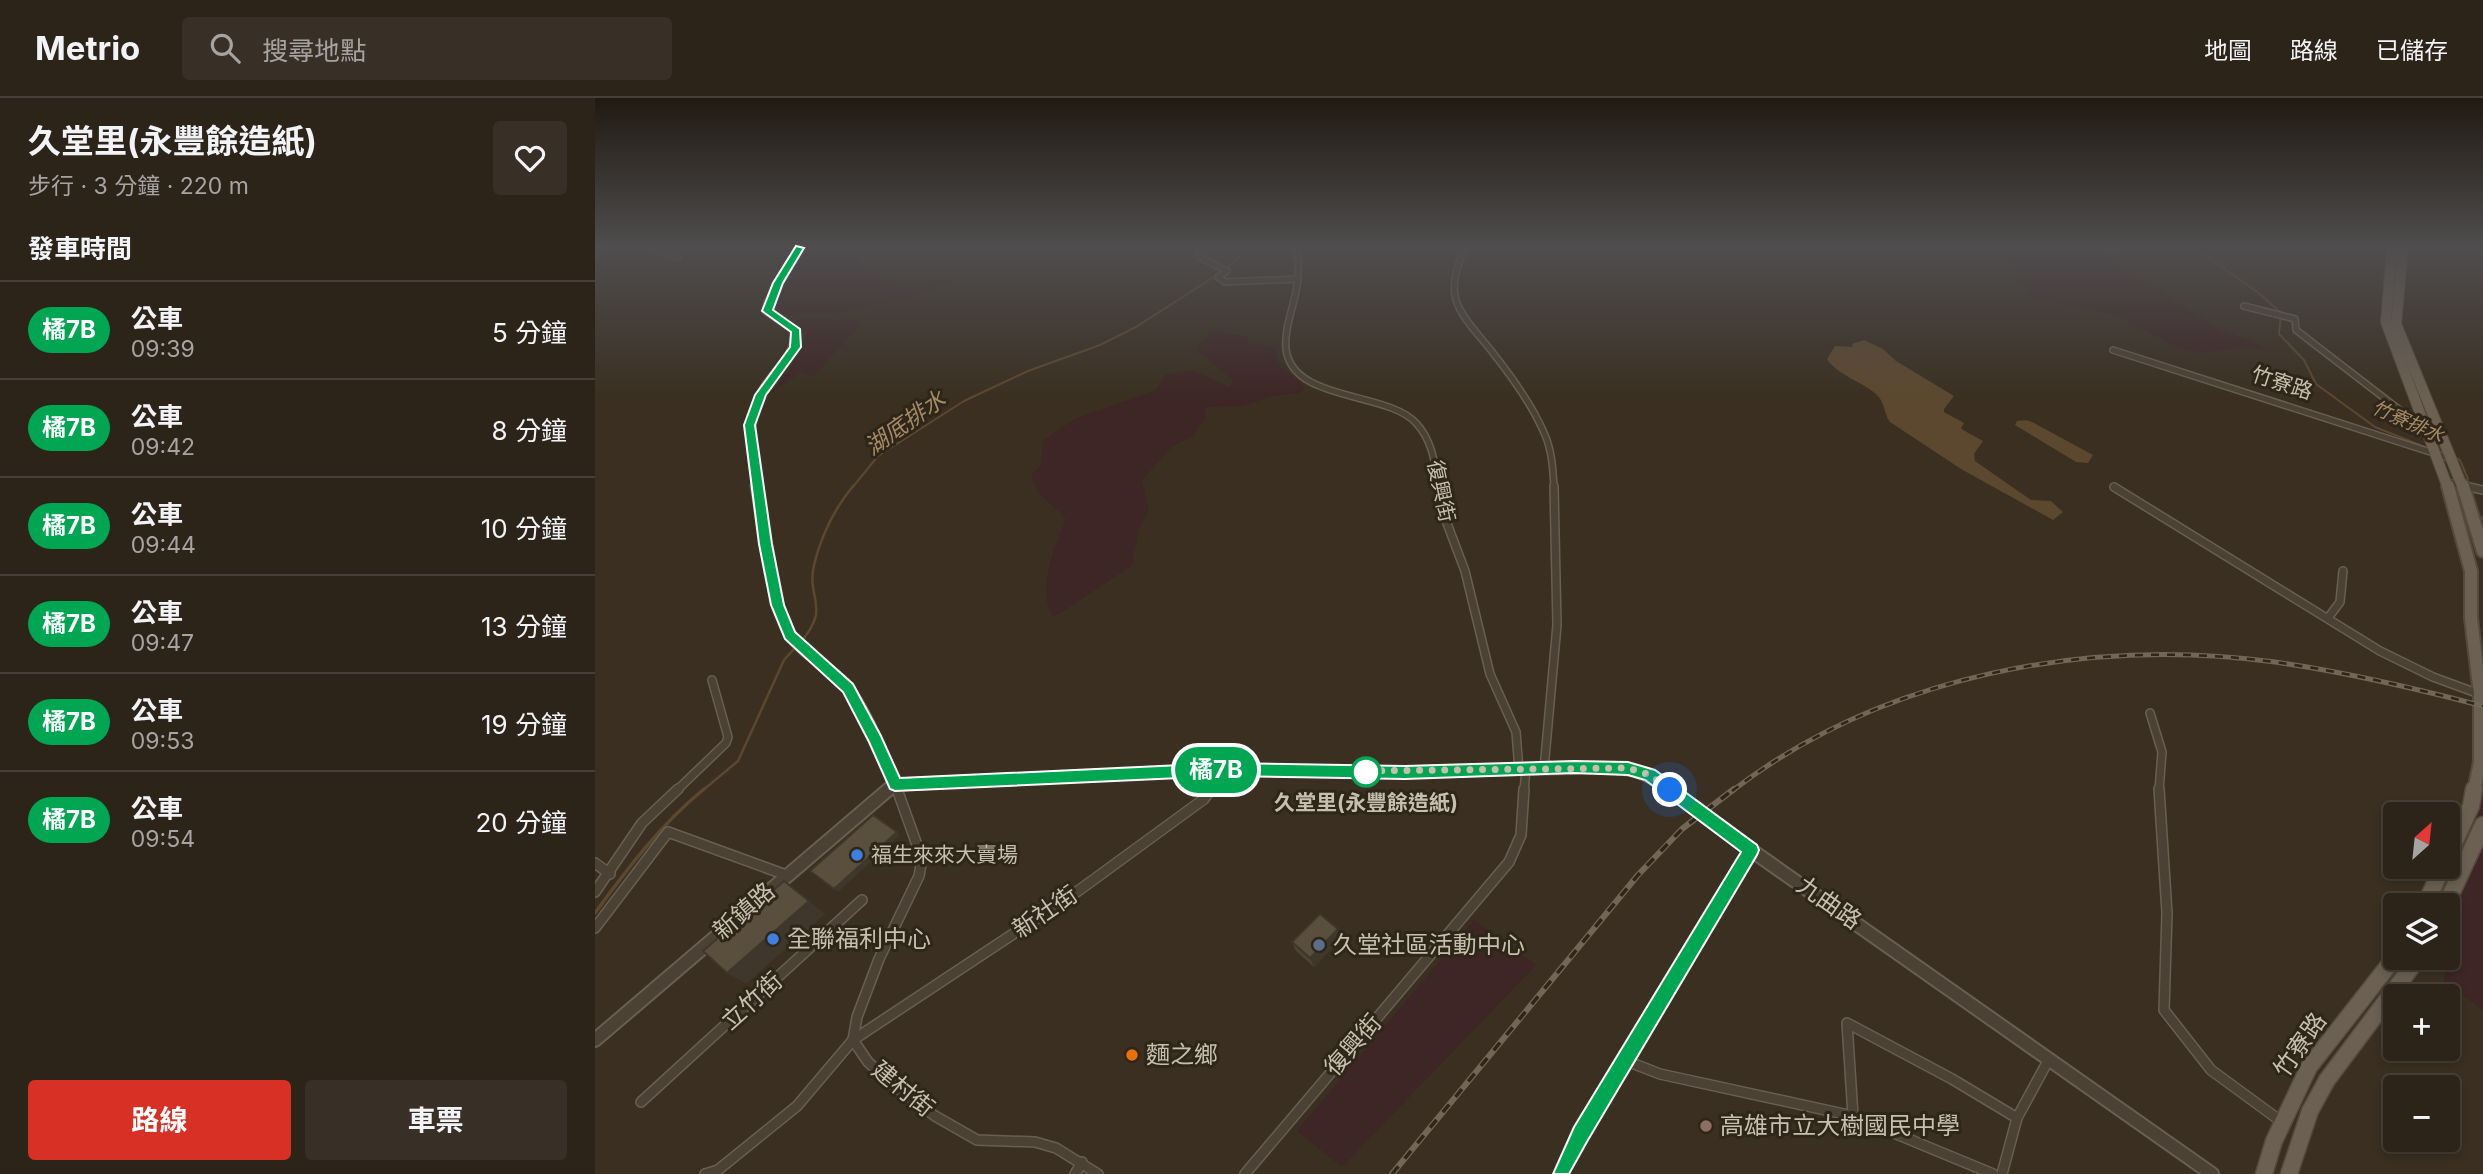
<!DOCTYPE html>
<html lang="zh-TW">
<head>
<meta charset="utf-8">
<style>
  :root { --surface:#2c2319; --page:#382f26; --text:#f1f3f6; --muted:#a6a4a2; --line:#484038; --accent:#d93025 }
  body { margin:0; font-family:Inter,"Noto Sans TC",sans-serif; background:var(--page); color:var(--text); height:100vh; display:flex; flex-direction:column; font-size:26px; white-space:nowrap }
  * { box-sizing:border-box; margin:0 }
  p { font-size:23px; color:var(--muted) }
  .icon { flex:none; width:38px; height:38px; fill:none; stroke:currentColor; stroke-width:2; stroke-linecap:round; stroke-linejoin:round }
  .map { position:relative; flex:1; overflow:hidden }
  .drawer { display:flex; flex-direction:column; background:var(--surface); width:595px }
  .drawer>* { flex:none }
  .badge { padding:0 14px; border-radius:23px; font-size:24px; line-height:46px }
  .needle { width:46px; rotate:27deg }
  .controls { position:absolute; left:1788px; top:704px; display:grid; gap:14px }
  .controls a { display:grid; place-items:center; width:77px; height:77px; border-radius:7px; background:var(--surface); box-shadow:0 4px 10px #0003,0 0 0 2px var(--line); font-size:35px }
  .you { position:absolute; width:35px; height:35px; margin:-18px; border:5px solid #fff; border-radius:50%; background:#1a73e8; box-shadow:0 0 0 10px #1a73e833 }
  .map>.badge { position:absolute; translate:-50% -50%; box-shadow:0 0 0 4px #fff }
  h2 { padding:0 28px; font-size:26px; line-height:63px }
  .round { display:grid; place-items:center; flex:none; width:74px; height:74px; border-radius:7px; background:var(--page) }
  .overview { display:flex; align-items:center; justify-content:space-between; height:119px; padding:0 28px }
  h1 { font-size:33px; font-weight:700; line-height:52px }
  .button { display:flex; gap:14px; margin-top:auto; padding:14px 28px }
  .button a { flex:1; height:80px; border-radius:7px; background:var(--accent); color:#fff; font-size:28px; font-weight:700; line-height:80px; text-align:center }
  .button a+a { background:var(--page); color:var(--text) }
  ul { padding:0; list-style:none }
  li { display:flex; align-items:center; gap:21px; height:98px; padding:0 28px; border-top:2px solid var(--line) }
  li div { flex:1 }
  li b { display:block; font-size:26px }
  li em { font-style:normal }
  li .badge { min-width:77px; font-weight:700; text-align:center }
  header { display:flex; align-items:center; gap:42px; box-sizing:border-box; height:98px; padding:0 35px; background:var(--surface); border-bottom:2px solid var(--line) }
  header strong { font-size:33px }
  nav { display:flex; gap:38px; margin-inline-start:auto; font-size:24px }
  .search { width:490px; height:63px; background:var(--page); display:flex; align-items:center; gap:18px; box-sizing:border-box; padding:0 24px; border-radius:7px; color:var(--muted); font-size:26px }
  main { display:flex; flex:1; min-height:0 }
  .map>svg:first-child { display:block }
</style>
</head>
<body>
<header>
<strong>Metrio</strong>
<div class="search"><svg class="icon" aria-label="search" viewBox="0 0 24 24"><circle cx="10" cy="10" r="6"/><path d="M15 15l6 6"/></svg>搜尋地點</div>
<nav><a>地圖</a><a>路線</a><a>已儲存</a></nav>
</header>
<main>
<section class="drawer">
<div class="overview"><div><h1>久堂里(永豐餘造紙)</h1><p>步行 · 3 分鐘 · 220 m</p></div><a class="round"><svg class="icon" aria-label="heart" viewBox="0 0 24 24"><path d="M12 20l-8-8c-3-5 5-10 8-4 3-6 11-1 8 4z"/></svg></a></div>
<h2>發車時間</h2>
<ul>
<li><span class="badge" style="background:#00a651;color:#fff">橘7B</span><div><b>公車</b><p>09:39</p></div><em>5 分鐘</em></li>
<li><span class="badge" style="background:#00a651;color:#fff">橘7B</span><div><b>公車</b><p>09:42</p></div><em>8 分鐘</em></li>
<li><span class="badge" style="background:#00a651;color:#fff">橘7B</span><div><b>公車</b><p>09:44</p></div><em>10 分鐘</em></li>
<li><span class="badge" style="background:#00a651;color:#fff">橘7B</span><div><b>公車</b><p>09:47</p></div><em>13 分鐘</em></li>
<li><span class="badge" style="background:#00a651;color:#fff">橘7B</span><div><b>公車</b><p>09:53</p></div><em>19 分鐘</em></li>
<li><span class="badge" style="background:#00a651;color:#fff">橘7B</span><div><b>公車</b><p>09:54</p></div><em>20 分鐘</em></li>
</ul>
<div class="button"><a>路線</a><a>車票</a></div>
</section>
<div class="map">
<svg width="1888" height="1076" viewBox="0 0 1888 1076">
  <rect width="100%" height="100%" fill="#3a2f21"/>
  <g fill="#3d2625">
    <polygon points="223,150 259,152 272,178 321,186 346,180 356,184 329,195 246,215 211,214 194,218 185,214 181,206 210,155 218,155"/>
    <polygon points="1408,150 1445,150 1504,155 1622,230 1668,248 1668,252 1648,249 1605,255 1584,250 1524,218 1434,198"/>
    <polygon points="209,220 268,224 219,278 205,274 177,295 202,259 211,235 201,223"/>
    <path d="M617 233 651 238 655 247 677 248 682 254 681 263 710 289 705 295 678 298 646 308 610 309 611 319 598 338 576 349 547 382 554 412 545 429 536 468 464 516 457 518C442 488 460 450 471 421 458 405 439 397 437 376L445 368 449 342 480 321 561 292 570 277C601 268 607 276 634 290L639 283 603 253 605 246Z"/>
    <polygon points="1888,667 1888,912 1849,884"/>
    <polygon points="879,822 941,867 747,1069 702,1033"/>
  </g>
  <g fill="#5c482f">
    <path d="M1269 242 1288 251 1301 263 1359 298 1349 311V314L1369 325 1366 330 1368 332 1388 343 1379 356 1380 363 1436 402 1456 403 1468 414 1458 422 1366 371 1295 324C1288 315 1291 305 1281 296 1267 284 1241 276 1232 261L1240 248 1258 249 1257 246Z"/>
    <polygon points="1431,322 1437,324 1498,357 1493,365 1481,364 1420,327 1422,323"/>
  </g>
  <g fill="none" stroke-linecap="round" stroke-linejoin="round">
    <g stroke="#5c482f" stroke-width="2">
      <polyline points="1600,150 1665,196 1686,215 1684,236 1709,262 1721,286 1780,329 1835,351"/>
      <polyline points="631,171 654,150"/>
      <polyline points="1858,358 1865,362 1873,381"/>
      <polyline points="257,390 283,358 369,303 433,273 505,247 541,229 622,177"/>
    </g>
    <g stroke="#5c482f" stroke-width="2.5">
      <polyline points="1886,419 1888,421"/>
      <path d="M205 545C237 508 211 502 219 467 226 438 240 410 258 388"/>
      <polyline points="107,693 143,663 189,562 200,550"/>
    </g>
    <path stroke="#5c482f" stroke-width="3.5" d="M0 815C33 770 65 727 109 691"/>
    <g stroke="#685f52" stroke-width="8">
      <g id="minor-far2">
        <polyline points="52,150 83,159"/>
        <polyline points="605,150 604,159 632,173 623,179 630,184 703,181"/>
        <path d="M703 150C703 162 704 176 702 188 699 208 689 230 691 251 697 304 792 293 821 325 838 343 840 367 844 390"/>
        <path d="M870 150C863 165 856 186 861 202 867 221 886 239 898 255 917 279 938 308 950 337 957 353 958 372 959 390"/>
        <polyline points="1462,150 1522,150"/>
        <polyline points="1649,208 1700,221 1701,232 1832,333 1847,335"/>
        <polyline points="1518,252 1857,361"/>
        <polyline points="1852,384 1878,390"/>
      </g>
    </g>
    <g stroke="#685f52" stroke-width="10">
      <g id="minor-far1">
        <polyline points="844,388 850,420 870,473 895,576 921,634 924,672"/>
        <polyline points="1870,388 1888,392"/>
        <polyline points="1519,389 1785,553 1838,579 1887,597"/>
        <polyline points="1733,520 1745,504 1748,473"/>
        <polyline points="1555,615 1567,654 1564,693"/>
        <polyline points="949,671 962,527 959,388"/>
        <polyline points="300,686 302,693"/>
        <polyline points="81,693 131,645 133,639 117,582"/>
        <polyline points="615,693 629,672"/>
        <polyline points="929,693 931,671"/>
      </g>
    </g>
    <g stroke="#685f52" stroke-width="12">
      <g id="minor">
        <polyline points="302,691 327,761 324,778 284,861 262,919 258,942 273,964 298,987 340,1018 382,1042 440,1044 461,1050 503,1076"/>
        <polyline points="1564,691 1572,815 1569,912 1616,972 1687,1024"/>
        <polyline points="0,765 15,776"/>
        <polyline points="0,794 47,725 83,691"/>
        <polyline points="0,830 73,734 191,777"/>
        <polyline points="1029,962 1065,976 1258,1018 1398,1076"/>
        <polyline points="46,1004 267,802"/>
        <polyline points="1258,1018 1252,925 1357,981 1422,1020"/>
        <polyline points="110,1076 123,1072 202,1008 258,942 483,793 609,701 616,691"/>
        <polyline points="480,1076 487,1064"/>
        <polyline points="650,1076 914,764 926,737 929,691"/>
        <polyline points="968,1076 986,1036 1156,752"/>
        <polyline points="1407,1076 1422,1020 1454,961"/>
      </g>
    </g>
    <g stroke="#685f52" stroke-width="10">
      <path id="tertiary-far2" d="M162 390C156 359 151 327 165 298 176 273 199 264 201 233L172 213 173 205 204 150"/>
    </g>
    <g stroke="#685f52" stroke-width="13">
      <g id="tertiary-far1">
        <path d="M161 388C170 435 173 498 197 539 204 552 240 573 252 589 274 617 286 655 300 686"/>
        <polyline points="300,686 629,672 810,674 999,670"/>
        <polyline points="292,693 300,686"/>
      </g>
    </g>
    <g stroke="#685f52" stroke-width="16">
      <g id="tertiary">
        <polyline points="1156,752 1617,1076"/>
        <polyline points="0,942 294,691"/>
      </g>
    </g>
    <g stroke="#544b3e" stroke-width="12">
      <g id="primary-far2">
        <polyline points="1797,150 1791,224 1853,390"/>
        <polyline points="1808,150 1801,226 1868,390"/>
      </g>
    </g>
    <g stroke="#544b3e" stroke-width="16">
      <g id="primary-far1">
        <polyline points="1853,388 1876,473 1876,520 1885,596 1885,664 1879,693"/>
        <polyline points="1868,388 1888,453"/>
      </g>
    </g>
    <g stroke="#544b3e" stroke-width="19">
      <g id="primary">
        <polyline points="1853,758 1876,708 1879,691"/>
        <polyline points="1830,807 1848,768"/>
        <polyline points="1851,807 1888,727"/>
        <polyline points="1669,1076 1679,1043 1714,969 1801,858"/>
        <polyline points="1694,1076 1715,1013 1732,982 1824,859"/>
      </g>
    </g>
    <use href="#minor-far2" stroke="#4b4134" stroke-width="5"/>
    <use href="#minor-far1" stroke="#4b4134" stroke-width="7"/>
    <use href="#minor" stroke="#4b4134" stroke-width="9"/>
    <use href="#tertiary-far2" stroke="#4b4134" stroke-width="8"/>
    <use href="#tertiary-far1" stroke="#4b4134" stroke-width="10"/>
    <use href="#tertiary" stroke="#4b4134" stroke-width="12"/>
    <use href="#primary-far2" stroke="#6b6052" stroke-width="10"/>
    <use href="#primary-far1" stroke="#6b6052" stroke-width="12"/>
    <use href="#primary" stroke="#6b6052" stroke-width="16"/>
    <g stroke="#726656" stroke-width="5">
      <path id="rail-far1" d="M1137 693C1288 577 1493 539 1680 564 1751 574 1819 590 1888 608"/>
    </g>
    <g stroke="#726656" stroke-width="6">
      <polyline id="rail" points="797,1076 1043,777 1087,731 1139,691"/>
    </g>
    <use href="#rail-far1" stroke="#2f261a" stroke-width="2.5" stroke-dasharray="8" stroke-linecap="butt"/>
    <use href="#rail" stroke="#2f261a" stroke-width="3.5" stroke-dasharray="10" stroke-linecap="butt"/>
    <g stroke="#685f52" stroke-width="13" stroke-linecap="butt">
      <path id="tertiary-bridge-far1" d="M999 670C1034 670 1048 672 1076 693"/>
    </g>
    <g stroke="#685f52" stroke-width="16" stroke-linecap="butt">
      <polyline id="tertiary-bridge" points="1074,691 1156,752"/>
    </g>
    <use href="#tertiary-bridge-far1" stroke="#4b4134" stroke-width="10"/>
    <use href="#tertiary-bridge" stroke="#4b4134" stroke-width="12"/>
  </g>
  <polygon fill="#4d4334" points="743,831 746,841 719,869 701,853 697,844"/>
  <g fill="#3f372b">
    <polygon points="302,734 305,737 243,794 239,791"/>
    <polygon points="189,783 230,816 151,886 132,875"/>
    <polygon points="743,831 746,841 719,869 715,860"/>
  </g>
  <g fill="#5a4e3d" stroke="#3f372b" stroke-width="2">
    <polygon points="278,717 302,734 239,791 215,773"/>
    <polygon points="189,783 214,803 132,875 108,853"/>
    <polygon points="725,816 743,831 715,860 697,844"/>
  </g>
  <linearGradient id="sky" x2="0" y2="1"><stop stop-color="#201a12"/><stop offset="0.5" stop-color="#4f4d4e"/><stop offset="1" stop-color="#4f4d4e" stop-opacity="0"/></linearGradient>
  <rect width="1888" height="300" fill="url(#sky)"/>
  <polygon fill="#00a651" stroke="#fff" stroke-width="2" points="201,148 209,150 188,185 178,212 205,231 206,249 171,297 160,327 177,446 189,507 200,534 258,586 286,638 305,680 629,665 810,668 979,663 1033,664 1060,672 1162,747 1164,752 1162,757 993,1042 974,1076 958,1076 979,1029 1146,754 1050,682 1033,677 979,675 810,681 629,678 300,693 295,691 274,644 248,594 190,541 176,507 164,446 149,327 160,297 195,249 196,234 167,213 178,185"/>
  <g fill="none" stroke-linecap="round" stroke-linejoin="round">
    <polyline stroke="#c7beaf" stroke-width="7" stroke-dasharray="0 12.6" points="771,674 760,673 1033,670 1055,677 1075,692"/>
  </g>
  <circle fill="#fff" stroke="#00a651" stroke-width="3.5" cx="771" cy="674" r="14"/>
  <g fill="#3f7fe0" stroke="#2f261a" stroke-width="2.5">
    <circle cx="262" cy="757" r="7"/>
    <circle cx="178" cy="841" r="7"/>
  </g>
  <circle fill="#5c6f8a" stroke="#2f261a" stroke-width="2.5" cx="724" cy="847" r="7"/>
  <circle fill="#e8710a" stroke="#2f261a" stroke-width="2.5" cx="537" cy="957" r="7"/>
  <circle fill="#8d6e63" stroke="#2f261a" stroke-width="2.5" cx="1111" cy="1028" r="7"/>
  <g text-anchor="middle" stroke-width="6" stroke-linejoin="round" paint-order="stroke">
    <g font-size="19" font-style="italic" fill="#a78b67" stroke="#2f261a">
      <text transform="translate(1813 323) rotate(24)" y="7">竹寮排水</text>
    </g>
    <g font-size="21" fill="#c7beaf" stroke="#2f261a">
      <text transform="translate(1687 285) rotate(18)" y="7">竹寮路</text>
      <text transform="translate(846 393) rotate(78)" y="7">復興街</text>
    </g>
    <g font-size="21" font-weight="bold" fill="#c7beaf" stroke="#2f261a">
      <text x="771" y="712">久堂里(永豐餘造紙)</text>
    </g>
    <g font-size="21" fill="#c7beaf" stroke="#2f261a" text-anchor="start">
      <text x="276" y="764">福生來來大賣場</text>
    </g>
    <g font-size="23" font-style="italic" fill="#a78b67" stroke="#2f261a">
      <text transform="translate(310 325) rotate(-35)" y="8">湖底排水</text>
    </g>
    <g font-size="24" fill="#c7beaf" stroke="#2f261a">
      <text transform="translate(1234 805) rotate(35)" y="8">九曲路</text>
      <text transform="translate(149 813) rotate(-41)" y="8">新鎮路</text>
      <text transform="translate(450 814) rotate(-34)" y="8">新社街</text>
      <text transform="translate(157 903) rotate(-42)" y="8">立竹街</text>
      <text transform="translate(758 947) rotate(-49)" y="8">復興街</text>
      <text transform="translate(1705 947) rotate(-55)" y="8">竹寮路</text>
      <text transform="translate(308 991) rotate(39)" y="8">建村街</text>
    </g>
    <g font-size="24" fill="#c7beaf" stroke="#2f261a" text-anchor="start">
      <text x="192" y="849">全聯福利中心</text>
      <text x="738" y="855">久堂社區活動中心</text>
      <text x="551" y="965">麵之鄉</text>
      <text x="1125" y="1036">高雄市立大樹國民中學</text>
    </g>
  </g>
</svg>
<div class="controls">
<a><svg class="needle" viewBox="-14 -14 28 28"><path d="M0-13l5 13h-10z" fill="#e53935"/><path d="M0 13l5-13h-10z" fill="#a6a4a2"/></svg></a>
<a><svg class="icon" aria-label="layers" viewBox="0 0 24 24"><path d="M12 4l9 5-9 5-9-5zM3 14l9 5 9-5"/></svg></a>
<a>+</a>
<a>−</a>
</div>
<div class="you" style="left:1075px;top:692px"></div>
<b class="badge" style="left:621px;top:672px;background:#00a651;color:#fff">橘7B</b>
</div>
</main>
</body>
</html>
